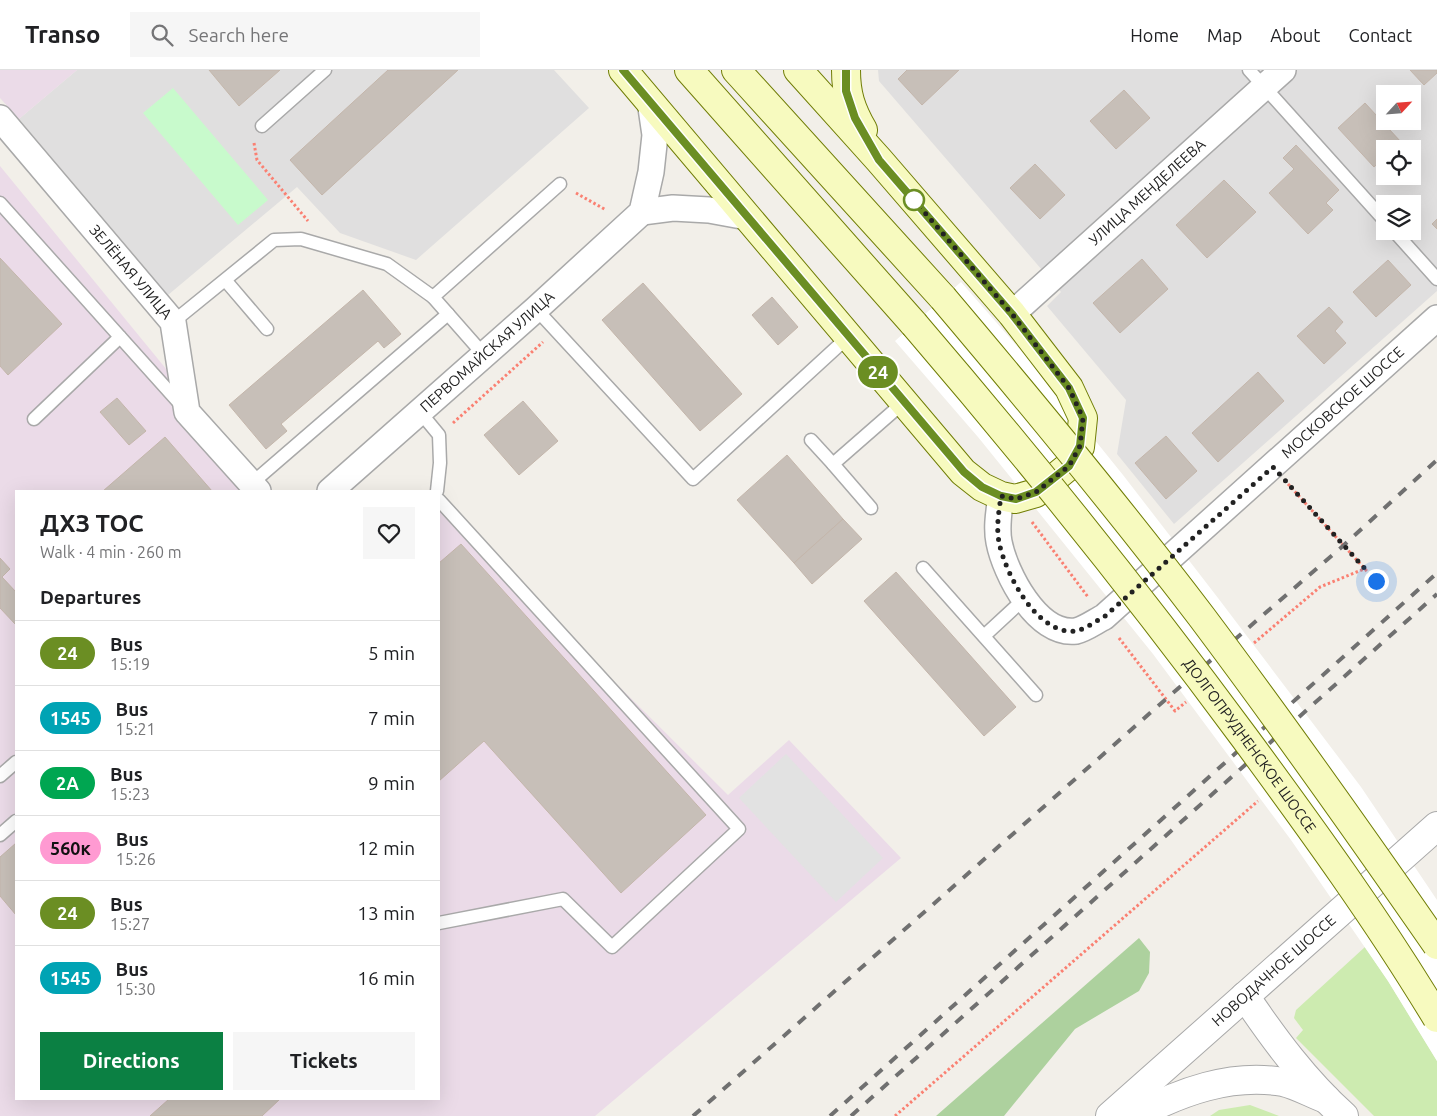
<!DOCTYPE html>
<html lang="en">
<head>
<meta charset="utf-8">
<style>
  :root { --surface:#fff; --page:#f6f6f6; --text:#202124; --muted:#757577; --line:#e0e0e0; --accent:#0b8043 }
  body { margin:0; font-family:Ubuntu,sans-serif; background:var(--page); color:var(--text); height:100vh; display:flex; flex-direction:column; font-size:19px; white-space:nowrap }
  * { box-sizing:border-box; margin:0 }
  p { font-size:16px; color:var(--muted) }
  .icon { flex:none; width:28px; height:28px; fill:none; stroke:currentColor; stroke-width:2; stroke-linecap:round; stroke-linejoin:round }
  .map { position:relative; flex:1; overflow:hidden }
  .drawer { position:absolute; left:15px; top:420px; width:425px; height:610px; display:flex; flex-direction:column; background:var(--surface); border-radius:0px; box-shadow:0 5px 20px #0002 }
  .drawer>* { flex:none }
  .badge { padding:0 10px; border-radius:16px; font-size:18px; line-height:32px }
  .needle { width:32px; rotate:64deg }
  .tools { position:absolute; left:1376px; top:15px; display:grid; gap:10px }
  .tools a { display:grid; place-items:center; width:45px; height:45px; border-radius:0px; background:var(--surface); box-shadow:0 5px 20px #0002; font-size:25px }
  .you { position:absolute; width:25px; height:25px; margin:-12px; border:4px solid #fff; border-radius:50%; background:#1a73e8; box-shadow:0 0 0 8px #1a73e833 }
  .map>.badge { position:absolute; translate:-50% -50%; box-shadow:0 0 0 2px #fff }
  h2 { padding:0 25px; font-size:19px; line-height:45px }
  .round { display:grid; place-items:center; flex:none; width:52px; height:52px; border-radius:0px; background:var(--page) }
  .head { display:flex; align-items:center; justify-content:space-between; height:85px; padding:0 25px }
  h1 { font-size:24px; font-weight:700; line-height:38px }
  .cta { display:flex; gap:10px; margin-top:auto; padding:10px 25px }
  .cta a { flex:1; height:58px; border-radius:0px; background:var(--accent); color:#fff; font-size:20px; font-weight:700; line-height:58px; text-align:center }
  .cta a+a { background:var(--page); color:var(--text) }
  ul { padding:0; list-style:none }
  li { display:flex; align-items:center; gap:15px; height:65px; padding:0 25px; border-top:1px solid var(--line) }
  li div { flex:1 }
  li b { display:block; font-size:19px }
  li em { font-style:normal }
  li .badge { min-width:55px; font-weight:700; text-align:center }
  header { display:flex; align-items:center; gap:30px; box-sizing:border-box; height:70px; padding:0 25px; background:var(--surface); border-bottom:1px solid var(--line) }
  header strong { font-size:24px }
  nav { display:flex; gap:28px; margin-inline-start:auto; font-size:18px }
  .search { width:350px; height:45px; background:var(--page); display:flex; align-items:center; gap:12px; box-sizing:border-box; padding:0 18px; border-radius:0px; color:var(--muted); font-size:19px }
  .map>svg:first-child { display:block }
</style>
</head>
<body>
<header>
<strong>Transo</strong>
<div class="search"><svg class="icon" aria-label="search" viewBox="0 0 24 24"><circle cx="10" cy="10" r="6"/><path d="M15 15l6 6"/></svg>Search here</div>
<nav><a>Home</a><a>Map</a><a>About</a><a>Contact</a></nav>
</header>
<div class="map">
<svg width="1437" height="1046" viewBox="0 0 1437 1046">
  <rect width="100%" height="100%" fill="#f2efe9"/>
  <g fill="#e0dfdf" fill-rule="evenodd">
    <polygon points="77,0 554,0 589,38 416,190 340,163 297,117 168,225 19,49"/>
    <path d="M878 0H1437V221L1174 454 1117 384 1126 330 1047 236 1061 222 879 11ZM1385 24H1412V51H1385ZM1385 79H1412V106H1385ZM1385 134H1412V161H1385Z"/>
  </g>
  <g fill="#ebdbe8">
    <polygon points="0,0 77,0 19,49 0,28"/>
    <polygon points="0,96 266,421 16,421 16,1029 439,1029 439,437 728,725 789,670 901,788 595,1046 0,1046"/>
  </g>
  <g fill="#cdebb0">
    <polygon points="1365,877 1388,911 1437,991 1437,1046 1374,1046 1296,968 1303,960 1294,948 1296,940"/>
    <polygon points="1250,1035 1279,1046 1210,1046 1219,1040"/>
  </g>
  <polygon fill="#add19e" points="1139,868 1150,882 1149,903 1139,921 1075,959 1004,1046 936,1046"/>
  <polygon fill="#c8facc" points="173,18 268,130 238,155 143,43"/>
  <polygon fill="#e2e2e2" points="786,684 883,788 836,832 739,728"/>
  <polygon fill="#fff" points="961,212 1044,307 1123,405 1218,528 1361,717 1437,830 1437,991 1388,911 1291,770 1153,584 978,367 895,271"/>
  <g fill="#c7bfb8" stroke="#c4b6ab">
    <polygon points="209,0 280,0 239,36"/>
    <polygon points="388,0 458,0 322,125 290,90"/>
    <polygon points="907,0 959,0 922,35 898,9"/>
    <polygon points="1410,0 1437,0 1437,3 1424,15"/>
    <polygon points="1124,20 1150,48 1116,79 1090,51"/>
    <polygon points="1365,33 1401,72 1394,79 1385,79 1385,87 1374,97 1338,58"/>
    <polygon points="1296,75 1339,120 1326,133 1333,140 1308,164 1269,123 1294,99 1283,88"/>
    <polygon points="1035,94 1065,125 1040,149 1010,118"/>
    <polygon points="1224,110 1256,142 1207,188 1176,155"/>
    <polygon points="1437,149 1437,159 1432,154"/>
    <polygon points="0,188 62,254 8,305 0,296"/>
    <polygon points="1142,189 1168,219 1120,263 1093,233"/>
    <polygon points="1388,190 1411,215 1376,247 1353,222"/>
    <polygon points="643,213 742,324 700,361 602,250"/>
    <polygon points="363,220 401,264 384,278 378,271 281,354 287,361 266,379 229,335"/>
    <polygon points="772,227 798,257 778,275 752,245"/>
    <polygon points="1329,237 1343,252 1335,261 1346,273 1324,294 1297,266"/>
    <polygon points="1258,302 1284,331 1218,392 1192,363"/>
    <polygon points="117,328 146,361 129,375 100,342"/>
    <polygon points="523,331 558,371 519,405 484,365"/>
    <polygon points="1166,366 1197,401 1166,429 1135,393"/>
    <polygon points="165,367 212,421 103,421"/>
    <polygon points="787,385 843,449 794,493 737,430"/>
    <polygon points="843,449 862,469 812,514 794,493"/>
    <polygon points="461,474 706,745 621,823 484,671 439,711 439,493"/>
    <polygon points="0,488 10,499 2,507 16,522 16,555 0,538"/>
    <polygon points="896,502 1016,637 984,666 864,531"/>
    <polygon points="16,773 16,845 0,826 0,787"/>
    <polygon points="169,1029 280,1029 262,1046 150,1046"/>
  </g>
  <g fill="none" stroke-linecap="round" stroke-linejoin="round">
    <g stroke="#a9a9a9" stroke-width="15">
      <g id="service">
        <polyline points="1249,0 1385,151"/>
        <polyline points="262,56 325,0"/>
        <polyline points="0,133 182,336"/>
        <polyline points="1394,161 1437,209"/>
        <polyline points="226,211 267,259"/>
        <polyline points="536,239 693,409 848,267"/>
        <polyline points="173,252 274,170 301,169 387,194 433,227"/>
        <polyline points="484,285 433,227 560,114"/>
        <polyline points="420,342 439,365 440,393 437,421"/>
        <polyline points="34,349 120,267"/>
        <polyline points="811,370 833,394"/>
        <polyline points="251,414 448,244"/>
        <polyline points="439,430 739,759 612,877 563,829 439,853"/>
        <polyline points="871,438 833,394 904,332"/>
        <polyline points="923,498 1036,625"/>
        <polyline points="984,566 1024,529"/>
        <polyline points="0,706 16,692"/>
        <polyline points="0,765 16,751"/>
      </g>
    </g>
    <g stroke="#a9a9a9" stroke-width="28">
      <g id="minor">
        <path id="s1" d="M0 48 173 252 187 342 258 421"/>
        <polyline points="642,142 673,138 709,140 747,147"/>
        <path id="s2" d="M1012 244 1283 0"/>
        <path id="s3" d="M330 421 536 239 642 142 651 102 655 65 650 31"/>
        <path id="s4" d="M1001 426C999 441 996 457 999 472 1005 503 1037 566 1076 561 1085 559 1096 551 1104 547L1437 248"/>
      </g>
    </g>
    <g stroke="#a9a9a9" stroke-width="30">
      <g id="tertiary">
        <path d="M1245 926C1274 969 1305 1011 1344 1046"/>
        <path id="s5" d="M1110 1046 1437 756"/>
        <path d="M1135 1046C1180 1022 1231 1003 1283 1012 1297 1015 1312 1024 1326 1029"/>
      </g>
    </g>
    <g stroke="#707d05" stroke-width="30">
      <g id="secondary">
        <polyline points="623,0 963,402 982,417 1001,426 1015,429 1036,423 1069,396 1080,377 1083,348 1069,318 1012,244 879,90 798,0"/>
        <polyline points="689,0 914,254"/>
        <polyline points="736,0 943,228"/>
        <path d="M846 0C846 24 851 39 863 60"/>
      </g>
    </g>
    <g stroke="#fa8072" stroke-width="3" stroke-dasharray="2.5 2.5" stroke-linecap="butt">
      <polyline points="254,73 257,90 308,151"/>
      <polyline points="576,123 606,140"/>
      <polyline points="453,353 543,272"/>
      <polyline points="1288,414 1383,519"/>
      <polyline points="1032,452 1088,527"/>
      <polyline points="1119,568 1175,641 1186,632"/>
      <polyline points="1254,573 1320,517 1364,499"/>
      <polyline points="895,1046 1258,731"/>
    </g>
    <use href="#service" stroke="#fff" stroke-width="12"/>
    <use href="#minor" stroke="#fff" stroke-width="25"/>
    <use href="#tertiary" stroke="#fff" stroke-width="28"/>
    <use href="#secondary" stroke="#f7fabf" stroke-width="28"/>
    <g stroke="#707070" stroke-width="4" stroke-dasharray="10 10" stroke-linecap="butt">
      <polyline points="693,1046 1166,629 1344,475 1437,390"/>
      <polyline points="830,1046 1437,503"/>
      <polyline points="851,1046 1437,524"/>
    </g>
    <g stroke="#707d05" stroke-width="30" stroke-linecap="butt">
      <g id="secondary-bridge">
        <path d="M943 228C1031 332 1118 437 1201 546 1282 654 1360 764 1437 875"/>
        <path id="s6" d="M914 254C1029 388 1139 525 1244 667 1311 758 1378 850 1437 948"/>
      </g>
    </g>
    <use href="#secondary-bridge" stroke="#f7fabf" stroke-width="28"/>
  </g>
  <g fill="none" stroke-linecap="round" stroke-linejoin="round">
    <g stroke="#fff" stroke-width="11">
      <polyline id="line" points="623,0 964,402 982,417 1001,426 1016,429 1036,422 1069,396 1080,376 1083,348 1069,318 1012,244 879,90 855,48 846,21 846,0"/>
    </g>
    <use href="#line" stroke="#6b8e23" stroke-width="8"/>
    <path stroke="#222" stroke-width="5" stroke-dasharray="0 9" d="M914 130 1012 244 1069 318 1083 348 1080 376 1069 396 1036 422 1016 429 1001 426C999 441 996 457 999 472 1005 503 1037 566 1076 561 1085 559 1096 551 1104 547L1273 397 1376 511"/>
  </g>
  <circle fill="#fff" stroke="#6b8e23" stroke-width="2.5" cx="914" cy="130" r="10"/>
  <g text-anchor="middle" stroke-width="4" stroke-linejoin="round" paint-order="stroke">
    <g font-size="15" fill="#222" stroke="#fff">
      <text dy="5" stroke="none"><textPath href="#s2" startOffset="182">УЛИЦА МЕНДЕЛЕЕВА</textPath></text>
      <text dy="5" stroke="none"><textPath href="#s1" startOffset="202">ЗЕЛЁНАЯ УЛИЦА</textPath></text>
      <text dy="5" stroke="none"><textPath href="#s3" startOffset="210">ПЕРВОМАЙСКАЯ УЛИЦА</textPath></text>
      <text dy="5" stroke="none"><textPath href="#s4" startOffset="525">МОСКОВСКОЕ ШОССЕ</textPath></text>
      <text dy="5" stroke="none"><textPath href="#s6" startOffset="539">ДОЛГОПРУДНЕНСКОЕ ШОССЕ</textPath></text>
      <text dy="5" stroke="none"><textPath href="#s5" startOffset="219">НОВОДАЧНОЕ ШОССЕ</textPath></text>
    </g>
  </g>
</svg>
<div class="tools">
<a><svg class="needle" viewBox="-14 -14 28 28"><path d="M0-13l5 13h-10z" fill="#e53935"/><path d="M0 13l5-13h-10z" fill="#757577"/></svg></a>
<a><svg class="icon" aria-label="locate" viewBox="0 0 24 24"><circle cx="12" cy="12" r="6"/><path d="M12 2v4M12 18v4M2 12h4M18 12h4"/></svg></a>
<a><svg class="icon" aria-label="layers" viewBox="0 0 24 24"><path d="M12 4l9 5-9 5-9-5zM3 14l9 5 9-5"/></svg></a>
</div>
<div class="you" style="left:1376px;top:511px"></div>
<b class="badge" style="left:878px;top:302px;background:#6b8e23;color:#fff">24</b>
<section class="drawer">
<div class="head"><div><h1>ДХЗ ТОС</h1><p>Walk · 4 min · 260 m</p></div><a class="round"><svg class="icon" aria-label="heart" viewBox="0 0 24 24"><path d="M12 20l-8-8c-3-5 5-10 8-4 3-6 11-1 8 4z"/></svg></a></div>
<h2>Departures</h2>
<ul>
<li><span class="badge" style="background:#6b8e23;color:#fff">24</span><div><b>Bus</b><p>15:19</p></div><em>5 min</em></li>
<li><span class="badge" style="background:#00a3b4;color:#fff">1545</span><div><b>Bus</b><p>15:21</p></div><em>7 min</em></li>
<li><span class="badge" style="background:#00a651;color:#fff">2А</span><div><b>Bus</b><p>15:23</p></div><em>9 min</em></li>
<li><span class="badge" style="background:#ff9ad2;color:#111">560к</span><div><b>Bus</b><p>15:26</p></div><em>12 min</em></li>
<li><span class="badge" style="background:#6b8e23;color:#fff">24</span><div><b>Bus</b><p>15:27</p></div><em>13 min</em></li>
<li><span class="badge" style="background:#00a3b4;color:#fff">1545</span><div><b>Bus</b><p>15:30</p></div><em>16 min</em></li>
</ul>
<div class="cta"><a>Directions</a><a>Tickets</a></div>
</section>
</div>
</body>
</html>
